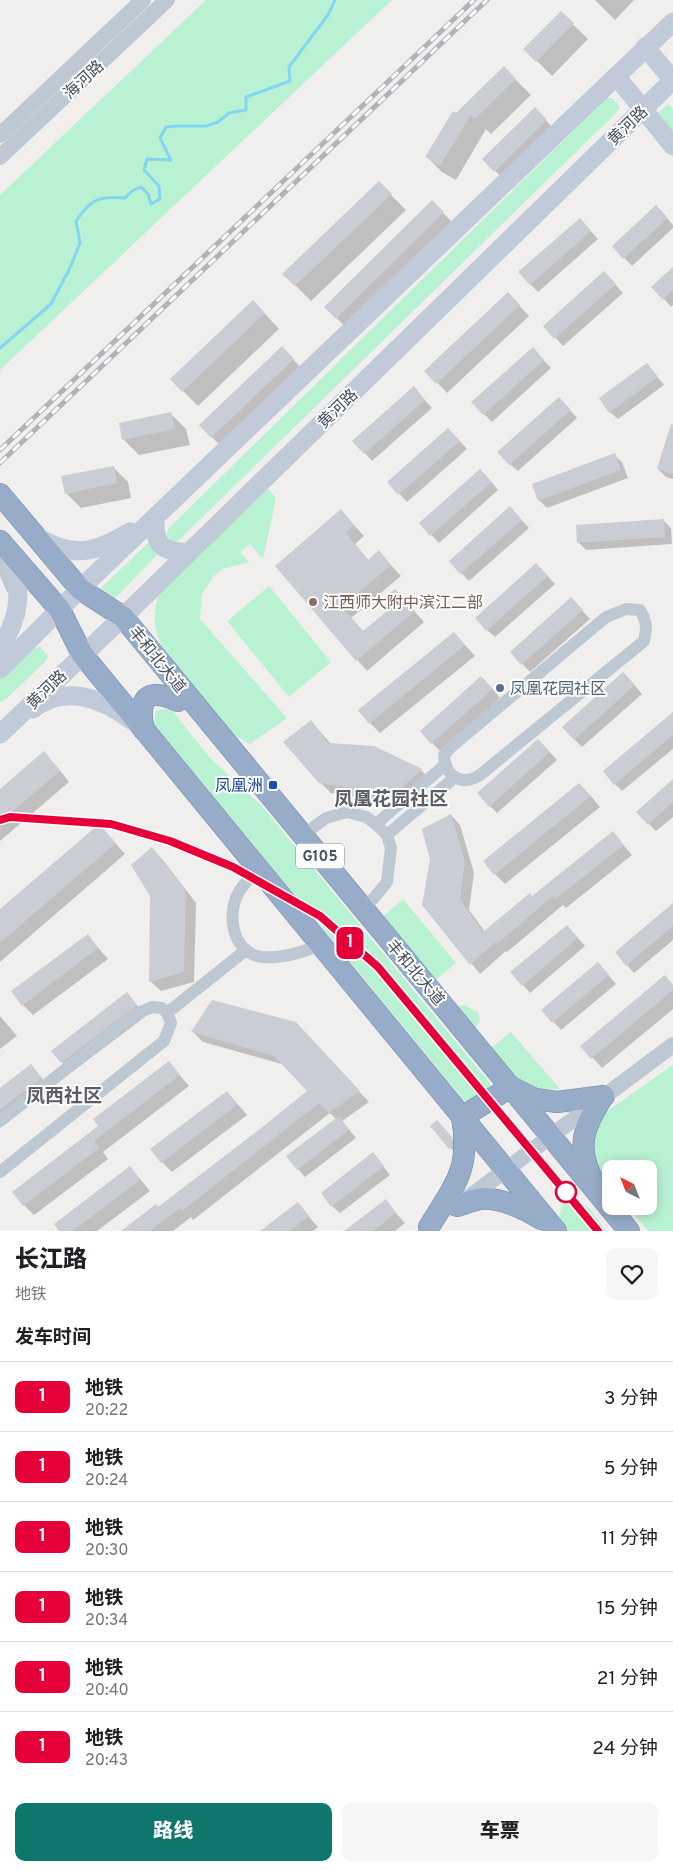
<!DOCTYPE html>
<html lang="zh">
<head>
<meta charset="utf-8">
<style>
  :root { --surface:#fff; --page:#f6f6f6; --text:#202124; --muted:#757577; --line:#e0e0e0; --accent:#0f766e }
  body { margin:0; font-family:Overpass,"Noto Sans SC",sans-serif; background:var(--page); color:var(--text); height:100vh; display:flex; flex-direction:column; font-size:19px; white-space:nowrap }
  * { box-sizing:border-box; margin:0 }
  p { font-size:16px; color:var(--muted) }
  .icon { flex:none; width:28px; height:28px; fill:none; stroke:currentColor; stroke-width:2; stroke-linecap:round; stroke-linejoin:round }
  .map { position:relative; height:1231px; overflow:hidden }
  .side { display:flex; flex-direction:column; background:var(--surface); flex:1 }
  .side>* { flex:none }
  .badge { padding:0 10px; border-radius:8px; font-size:18px; line-height:32px }
  .needle { width:32px; rotate:318deg }
  .tools { position:absolute; left:602px; top:1160px; display:grid; gap:10px }
  .tools a { display:grid; place-items:center; width:55px; height:55px; border-radius:10px; background:var(--surface); box-shadow:0 2px 12px #0003; font-size:25px }
  .map>.badge { position:absolute; translate:-50% -50%; box-shadow:0 0 0 2px #fff }
  h2 { padding:0 15px; font-size:19px; line-height:45px }
  .round { display:grid; place-items:center; flex:none; width:52px; height:52px; border-radius:10px; background:var(--page) }
  .overview { display:flex; align-items:center; justify-content:space-between; height:85px; padding:0 15px }
  h1 { font-size:24px; font-weight:800; line-height:38px }
  .button { display:flex; gap:10px; margin-top:auto; padding:10px 15px }
  .button a { flex:1; height:58px; border-radius:10px; background:var(--accent); color:#fff; font-size:20px; font-weight:800; line-height:58px; text-align:center }
  .button a+a { background:var(--page); color:var(--text) }
  ul { padding:0; list-style:none }
  li { display:flex; align-items:center; gap:15px; height:70px; padding:0 15px; border-top:1px solid var(--line) }
  li div { flex:1 }
  li b { display:block; font-size:19px }
  li em { font-style:normal }
  li .badge { min-width:55px; font-weight:700; text-align:center }
  .map>svg:first-child { display:block }
</style>
</head>
<body>
<div class="map">
<svg width="673" height="1231" viewBox="0 0 673 1231">
  <rect width="100%" height="100%" fill="#f1eeee"/>
  <g fill="#b9f2d3">
    <polygon points="206,0 392,0 0,370 0,195"/>
    <polygon points="607,98 612,98 620,107 616,113 178,541 172,542 166,535 169,528"/>
    <polygon points="668,104 673,109 673,142 655,116"/>
    <path d="M267 488 276 498 263 559 250 544 240 552 249 562 222 569 213 577 202 594 200 619 287 718 250 744 231 733 168 656C153 632 151 617 160 590Z"/>
    <polygon points="151,540 159,553 114,599 102,594 101,588"/>
    <polygon points="269,586 331,662 289,697 227,621"/>
    <polygon points="40,647 48,656 44,663 5,700 0,702 0,678 33,648"/>
    <polygon points="171,709 210,758 262,806 494,1088 472,1110 154,724 156,710"/>
    <polygon points="403,899 456,963 433,982 380,919"/>
    <polygon points="464,1005 478,1012 480,1020 474,1030 453,1007"/>
    <polygon points="511,1032 560,1089 531,1090 522,1084 490,1049"/>
    <polygon points="673,1065 673,1231 648,1231 628,1206 649,1206 649,1169 611,1169 611,1186 597,1168 592,1156 593,1137 600,1116"/>
    <path d="M568 1201C590 1201 594 1215 606 1231H566L559 1222C560 1213 559 1206 568 1201Z"/>
  </g>
  <g fill="#0003">
    <polygon points="595,0 634,0 615,20"/>
    <polygon points="561,13 588,39 552,76 525,49"/>
    <polygon points="504,68 531,95 491,134 486,129 456,180 442,172 427,157 456,115"/>
    <polygon points="535,109 561,136 510,186 484,159"/>
    <polygon points="379,183 406,210 311,301 284,274"/>
    <polygon points="432,202 458,228 352,333 325,307"/>
    <polygon points="664,215 673,225 673,228 632,266 613,246"/>
    <polygon points="587,227 598,239 538,292 520,273"/>
    <polygon points="673,268 673,305 671,307 664,299"/>
    <polygon points="612,281 623,293 563,346 545,326"/>
    <polygon points="253,301 279,329 198,406 183,391"/>
    <polygon points="518,304 529,316 447,393 426,371"/>
    <polygon points="282,348 308,375 227,452 212,437"/>
    <polygon points="540,356 551,368 492,422 484,414"/>
    <polygon points="647,364 664,385 618,419 610,412"/>
    <polygon points="421,396 432,408 372,461 365,453"/>
    <polygon points="566,406 577,418 518,471 510,464"/>
    <polygon points="171,414 186,429 190,445 139,455 124,440 120,424"/>
    <polygon points="673,429 673,479 666,477 658,469"/>
    <polygon points="456,437 467,449 407,502 389,482"/>
    <polygon points="614,455 622,462 628,478 547,508 539,500"/>
    <polygon points="113,467 128,482 131,498 81,508 66,493"/>
    <polygon points="488,478 498,490 439,543 420,523"/>
    <polygon points="341,511 364,536 355,544 369,561 379,552 401,576 351,618 364,632 405,601 424,622 367,671 277,566"/>
    <polygon points="518,516 529,528 469,581 450,561"/>
    <polygon points="663,520 671,528 672,544 586,550 578,542"/>
    <polygon points="544,572 555,584 495,637 487,630"/>
    <polygon points="579,607 590,619 530,672 511,652"/>
    <polygon points="454,633 475,656 380,733 370,723"/>
    <polygon points="631,681 642,694 582,747 574,739"/>
    <polygon points="489,685 500,698 440,751 421,731"/>
    <polygon points="673,720 673,749 622,791 615,784"/>
    <polygon points="311,721 331,744 373,747 421,770 431,780 405,804 331,793 320,782"/>
    <polygon points="546,748 557,760 497,813 490,806"/>
    <polygon points="54,763 69,782 0,841 0,790"/>
    <polygon points="673,781 673,817 656,831 649,824"/>
    <polygon points="590,795 600,807 505,884 495,874"/>
    <polygon points="451,815 460,825 474,873 469,910 485,932 532,897 613,833 632,855 566,908 563,905 507,952 506,951 480,974 424,904"/>
    <polygon points="109,836 125,854 0,962 0,911"/>
    <polygon points="152,849 162,859 196,903 194,982 161,991 150,981"/>
    <polygon points="673,908 673,940 634,973 627,965"/>
    <polygon points="567,926 585,946 530,993 523,985"/>
    <polygon points="87,935 108,959 33,1015 23,1005"/>
    <polygon points="605,971 616,984 561,1030 543,1010"/>
    <polygon points="664,976 673,985 673,1009 602,1068 582,1046"/>
    <polygon points="127,994 146,1016 72,1072 62,1062"/>
    <polygon points="0,1016 17,1036 0,1049"/>
    <polygon points="193,1032 306,1034 369,1102 342,1121 356,1138 305,1177 298,1169 336,1119 330,1113 193,1220 191,1217 173,1231 123,1231 159,1208 261,1130 309,1091 285,1065 203,1042"/>
    <polygon points="169,1063 189,1086 103,1152 108,1159 34,1215 24,1205 100,1126"/>
    <polygon points="31,1066 51,1089 0,1128 0,1089"/>
    <polygon points="227,1092 247,1115 172,1172 162,1162"/>
    <polygon points="432,1126 442,1126 456,1144 455,1153"/>
    <polygon points="380,1162 390,1175 340,1213 332,1206"/>
    <polygon points="130,1167 150,1191 97,1231 61,1231"/>
    <polygon points="385,1201 405,1223 395,1231 346,1231"/>
    <polygon points="298,1204 318,1227 313,1231 263,1231"/>
  </g>
  <g fill="none" stroke-linecap="round" stroke-linejoin="round">
    <path stroke="#83d5f2" stroke-width="3" d="M0 348 51 304 70 268 80 243 76 221C91 199 98 196 125 198L132 191 141 187 148 194 151 204 160 199 159 186 144 170 147 159 171 160 160 138 166 127 177 126H206L218 122 229 113 246 110V97L290 81 289 67 328 15 335 0"/>
  </g>
  <g fill="#cacdd4">
    <polygon points="561,11 574,23 536,62 523,49"/>
    <polygon points="504,66 516,79 475,119 471,115 440,166 425,157 453,111 456,113"/>
    <polygon points="535,107 547,120 494,172 482,159"/>
    <polygon points="379,181 392,194 295,286 282,274"/>
    <polygon points="432,200 444,212 336,319 324,307"/>
    <polygon points="656,205 668,218 623,259 612,246"/>
    <polygon points="580,218 591,231 530,285 518,272"/>
    <polygon points="673,267 673,290 663,300 651,287"/>
    <polygon points="604,271 616,284 554,339 543,326"/>
    <polygon points="508,292 520,305 436,384 424,371"/>
    <polygon points="253,300 265,313 182,392 170,379"/>
    <polygon points="282,346 294,359 211,438 199,425"/>
    <polygon points="533,347 544,360 483,415 471,402"/>
    <polygon points="647,363 658,377 609,413 599,398"/>
    <polygon points="414,386 425,400 364,454 352,441"/>
    <polygon points="559,397 571,410 509,465 497,452"/>
    <polygon points="171,412 175,429 122,440 119,423"/>
    <polygon points="671,424 673,425 673,474 657,469"/>
    <polygon points="448,428 460,441 398,495 387,482"/>
    <polygon points="615,453 621,470 538,501 532,484"/>
    <polygon points="114,466 117,483 65,494 61,476"/>
    <polygon points="480,469 492,482 430,536 419,523"/>
    <polygon points="510,506 522,520 460,574 449,561"/>
    <polygon points="341,509 354,525 346,533 368,560 379,550 391,565 342,607 363,631 392,607 384,598 395,589 415,611 356,661 275,566"/>
    <polygon points="664,519 665,537 577,543 576,525"/>
    <polygon points="536,563 548,576 486,631 475,618"/>
    <polygon points="571,597 583,610 521,665 510,652"/>
    <polygon points="454,632 465,645 369,724 358,710"/>
    <polygon points="623,672 635,685 574,740 562,727"/>
    <polygon points="481,676 493,689 431,744 420,731"/>
    <polygon points="673,712 673,735 614,785 603,771"/>
    <polygon points="311,720 328,743 374,746 422,769 394,795 319,783 283,742"/>
    <polygon points="538,739 550,752 489,807 477,793"/>
    <polygon points="44,751 60,771 0,822 0,789"/>
    <polygon points="673,779 673,802 648,825 636,812"/>
    <polygon points="579,783 591,796 494,875 483,861"/>
    <polygon points="451,814 465,862 460,899 483,932 530,893 532,896 613,831 624,845 555,899 553,896 497,944 495,942 470,965 422,905 430,860 422,829"/>
    <polygon points="99,824 116,843 0,943 0,909"/>
    <polygon points="152,847 186,891 184,972 149,982 150,896 131,865"/>
    <polygon points="673,903 673,926 626,966 615,952"/>
    <polygon points="567,925 578,938 522,986 510,972"/>
    <polygon points="88,934 98,948 22,1006 11,991"/>
    <polygon points="598,962 609,975 552,1023 541,1010"/>
    <polygon points="665,975 673,985 673,990 591,1059 580,1046"/>
    <polygon points="127,992 137,1005 61,1063 51,1051"/>
    <polygon points="212,1000 296,1022 360,1091 329,1113 319,1103 182,1211 180,1208 150,1231 121,1231 156,1204 158,1207 260,1129 307,1091 274,1056 191,1032"/>
    <polygon points="169,1061 180,1075 94,1141 99,1148 23,1206 12,1192 98,1126 93,1119"/>
    <polygon points="31,1064 42,1078 0,1110 0,1088"/>
    <polygon points="227,1091 237,1105 161,1163 150,1149"/>
    <polygon points="339,1116 349,1130 297,1170 286,1156"/>
    <polygon points="437,1120 452,1137 452,1147 449,1149 430,1126"/>
    <polygon points="373,1152 384,1166 331,1207 321,1193"/>
    <polygon points="130,1166 140,1180 73,1231 59,1231 54,1224"/>
    <polygon points="386,1199 396,1213 373,1231 344,1231"/>
    <polygon points="298,1202 309,1216 290,1231 260,1231"/>
  </g>
  <g fill="none" stroke-linecap="round" stroke-linejoin="round">
    <g stroke="#6e88ad" stroke-width="22">
      <g id="trunk">
        <polyline points="0,494 80,589 123,617 629,1231"/>
        <polyline points="0,541 60,610 82,654 556,1231"/>
        <path d="M144 730C137 698 147 687 178 701"/>
        <path d="M592 1178C576 1147 584 1126 602 1098"/>
        <path d="M457 1206C464 1204 473 1200 480 1199 500 1197 525 1209 541 1219"/>
        <path d="M429 1227C455 1184 471 1170 462 1117L511 1087 535 1099 557 1102 604 1096"/>
      </g>
    </g>
    <g stroke="#bec8d2" stroke-width="12">
      <path d="M626 609 640 610C647 622 647 628 644 641L480 775C461 787 445 776 444 755L450 748 606 617Z"/>
      <polyline points="376,824 445,765"/>
      <polyline points="303,835 326,818 347,812 366,817 376,824 387,835 391,848 387,882 374,898 363,908"/>
      <polyline points="387,835 455,777"/>
      <path d="M258 868C252 876 244 883 239 892 226 914 232 953 262 957 282 959 302 952 321 945"/>
      <polyline points="167,1013 246,950"/>
      <polyline points="0,1121 136,1014 152,1007 162,1008 167,1013 171,1023 164,1041 0,1172"/>
    </g>
    <g stroke="#bec8d2" stroke-width="16">
      <polyline points="0,135 143,0"/>
      <polyline points="0,157 167,0"/>
      <polyline points="0,562 7,572 14,588"/>
      <polyline points="464,1201 673,1045"/>
    </g>
    <g stroke="#c0cad9" stroke-width="19">
      <polyline points="645,47 673,80"/>
      <polyline points="616,76 673,146"/>
      <path d="M155 518C154 545 161 551 188 553"/>
      <path d="M37 537C74 559 94 553 130 532"/>
      <path d="M0 648C21 616 22 590 11 554"/>
      <polyline points="0,669 80,589 673,22"/>
      <path d="M33 709C64 684 102 698 131 720"/>
      <polyline points="0,734 123,617 673,80"/>
    </g>
    <use href="#trunk" stroke="#97acc8" stroke-width="21"/>
    <g stroke="#b0b3b9" stroke-width="5">
      <g id="rail">
        <polyline points="0,450 474,0"/>
        <polyline points="0,463 487,0"/>
      </g>
    </g>
    <use href="#rail" stroke="#fff" stroke-width="3" stroke-dasharray="9" stroke-linecap="butt"/>
  </g>
  <g fill="none" stroke-linecap="round" stroke-linejoin="round">
    <g stroke="#fff" stroke-width="11">
      <polyline id="line" points="0,820 10,817 111,824 170,841 233,867 320,916 378,967 598,1231"/>
    </g>
    <use href="#line" stroke="#e60039" stroke-width="8"/>
  </g>
  <circle fill="#8d6e63" stroke="#fff" stroke-width="2" cx="313" cy="602" r="5"/>
  <circle fill="#5c6f8a" stroke="#fff" stroke-width="2" cx="500" cy="688" r="5"/>
  <rect fill="#1a4fb4" stroke="#fff" stroke-width="2" x="268" y="780" width="10" height="10" rx="2.5"/>
  <circle fill="#fff" stroke="#e60039" stroke-width="2.5" cx="566" cy="1192" r="10"/>
  <g text-anchor="middle" stroke-width="4" stroke-linejoin="round" paint-order="stroke">
    <rect fill="#fff" stroke="#7d848e" stroke-width="1" x="296" y="843.5" width="48" height="25" rx="4"/>
    <g font-size="15" font-weight="bold" fill="#45505d">
      <text x="320" y="861">G105</text>
    </g>
    <g font-size="16" fill="#45505d" stroke="#fff">
      <text transform="translate(83 79) rotate(-43)" y="6">海河路</text>
      <text transform="translate(627 125) rotate(-44)" y="6">黄河路</text>
      <text transform="translate(337 408) rotate(-44)" y="6">黄河路</text>
      <text transform="translate(158 659) rotate(51)" y="6">丰和北大道</text>
      <text transform="translate(46 689) rotate(-44)" y="6">黄河路</text>
      <text transform="translate(416 972) rotate(50)" y="6">丰和北大道</text>
    </g>
    <g font-size="16" fill="#785e54" stroke="#fff" text-anchor="start">
      <text x="323" y="608">江西师大附中滨江二部</text>
    </g>
    <g font-size="16" fill="#4e5e75" stroke="#fff" text-anchor="start">
      <text x="510" y="694">凤凰花园社区</text>
    </g>
    <g font-size="16" fill="#164399" stroke="#fff" text-anchor="end">
      <text x="263" y="791">凤凰洲</text>
    </g>
    <g font-size="19" font-weight="bold" fill="#5a5e64" stroke="#fff">
      <text x="391" y="805">凤凰花园社区</text>
      <text x="64" y="1102">凤西社区</text>
    </g>
  </g>
</svg>
<div class="tools">
<a><svg class="needle" viewBox="-14 -14 28 28"><path d="M0-13l5 13h-10z" fill="#e53935"/><path d="M0 13l5-13h-10z" fill="#757577"/></svg></a>
</div>
<b class="badge" style="left:350px;top:943px;background:#e60039;color:#fff">1</b>
</div>
<section class="side">
<div class="overview"><div><h1>长江路</h1><p>地铁</p></div><a class="round"><svg class="icon" aria-label="heart" viewBox="0 0 24 24"><path d="M12 20l-8-8c-3-5 5-10 8-4 3-6 11-1 8 4z"/></svg></a></div>
<h2>发车时间</h2>
<ul>
<li><span class="badge" style="background:#e60039;color:#fff">1</span><div><b>地铁</b><p>20:22</p></div><em>3 分钟</em></li>
<li><span class="badge" style="background:#e60039;color:#fff">1</span><div><b>地铁</b><p>20:24</p></div><em>5 分钟</em></li>
<li><span class="badge" style="background:#e60039;color:#fff">1</span><div><b>地铁</b><p>20:30</p></div><em>11 分钟</em></li>
<li><span class="badge" style="background:#e60039;color:#fff">1</span><div><b>地铁</b><p>20:34</p></div><em>15 分钟</em></li>
<li><span class="badge" style="background:#e60039;color:#fff">1</span><div><b>地铁</b><p>20:40</p></div><em>21 分钟</em></li>
<li><span class="badge" style="background:#e60039;color:#fff">1</span><div><b>地铁</b><p>20:43</p></div><em>24 分钟</em></li>
</ul>
<div class="button"><a>路线</a><a>车票</a></div>
</section>
</body>
</html>
